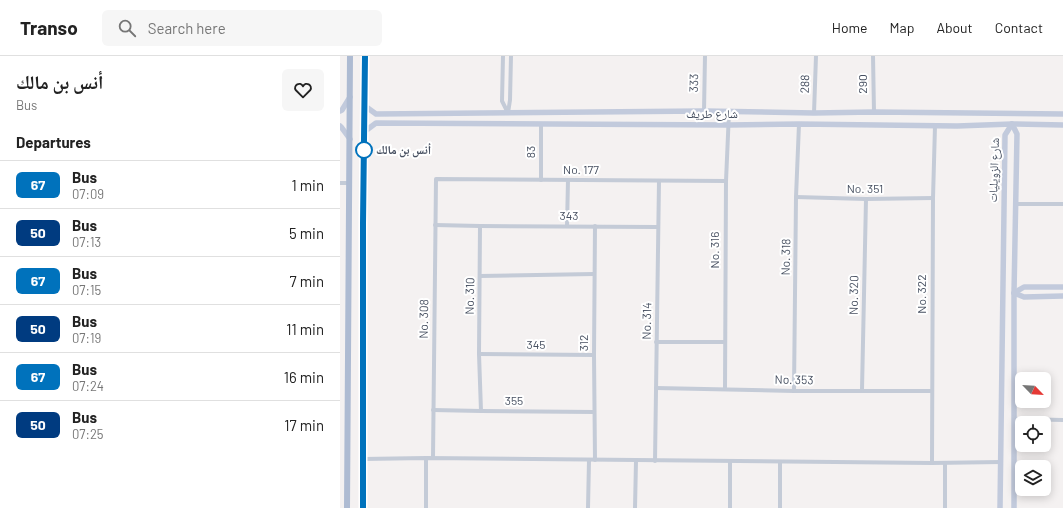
<!DOCTYPE html>
<html lang="en">
<head>
<meta charset="utf-8">
<style>
  :root { --surface:#fff; --page:#f6f6f6; --text:#222; --muted:#767676; --line:#e0e0e0 }
  body { margin:0; font-family:Barlow,"Noto Naskh Arabic",sans-serif; background:var(--page); color:var(--text); height:100vh; display:flex; flex-direction:column; font-size:15px; white-space:nowrap }
  * { box-sizing:border-box; margin:0 }
  p { font-size:13px; color:var(--muted) }
  .icon { flex:none; width:22px; height:22px; fill:none; stroke:currentColor; stroke-width:2; stroke-linecap:round; stroke-linejoin:round }
  .map { position:relative; flex:1; overflow:hidden }
  .details { display:flex; flex-direction:column; background:var(--surface); width:340px }
  .details>* { flex:none }
  .badge { padding:0 8px; border-radius:6px; font-size:14px; line-height:26px }
  .needle { width:26px; rotate:115deg }
  .controls { position:absolute; left:675px; top:316px; display:grid; gap:8px }
  .controls a { display:grid; place-items:center; width:36px; height:36px; border-radius:6px; background:var(--surface); box-shadow:0 2px 10px #0003; font-size:20px }
  .map>.badge { position:absolute; translate:-50% -50%; box-shadow:0 0 0 2px #fff }
  h2 { padding:0 16px; font-size:15px; line-height:36px }
  .round { display:grid; place-items:center; flex:none; width:42px; height:42px; border-radius:6px; background:var(--page) }
  .head { display:flex; align-items:center; justify-content:space-between; height:68px; padding:0 16px }
  h1 { font-size:19px; font-weight:700; line-height:30px }
  ul { padding:0; list-style:none }
  li { display:flex; align-items:center; gap:12px; height:48px; padding:0 16px; border-top:1px solid var(--line) }
  li div { flex:1 }
  li b { display:block; font-size:15px }
  li em { font-style:normal }
  li .badge { min-width:44px; font-weight:700; text-align:center }
  header { display:flex; align-items:center; gap:24px; box-sizing:border-box; height:56px; padding:0 20px; background:var(--surface); border-bottom:1px solid var(--line) }
  header strong { font-size:19px }
  nav { display:flex; gap:22px; margin-inline-start:auto; font-size:14px }
  .search { width:280px; height:36px; background:var(--page); display:flex; align-items:center; gap:10px; box-sizing:border-box; padding:0 14px; border-radius:6px; color:var(--muted); font-size:15px }
  main { display:flex; flex:1; min-height:0 }
  .map>svg:first-child { display:block }
</style>
</head>
<body>
<header>
<strong>Transo</strong>
<div class="search"><svg class="icon" aria-label="search" viewBox="0 0 24 24"><circle cx="10" cy="10" r="6"/><path d="M15 15l6 6"/></svg>Search here</div>
<nav><a>Home</a><a>Map</a><a>About</a><a>Contact</a></nav>
</header>
<main>
<section class="details">
<div class="head"><div><h1>أنس بن مالك</h1><p>Bus</p></div><a class="round"><svg class="icon" aria-label="heart" viewBox="0 0 24 24"><path d="M12 20l-8-8c-3-5 5-10 8-4 3-6 11-1 8 4z"/></svg></a></div>
<h2>Departures</h2>
<ul>
<li><span class="badge" style="background:#0072bc;color:#fff">67</span><div><b>Bus</b><p>07:09</p></div><em>1 min</em></li>
<li><span class="badge" style="background:#003b80;color:#fff">50</span><div><b>Bus</b><p>07:13</p></div><em>5 min</em></li>
<li><span class="badge" style="background:#0072bc;color:#fff">67</span><div><b>Bus</b><p>07:15</p></div><em>7 min</em></li>
<li><span class="badge" style="background:#003b80;color:#fff">50</span><div><b>Bus</b><p>07:19</p></div><em>11 min</em></li>
<li><span class="badge" style="background:#0072bc;color:#fff">67</span><div><b>Bus</b><p>07:24</p></div><em>16 min</em></li>
<li><span class="badge" style="background:#003b80;color:#fff">50</span><div><b>Bus</b><p>07:25</p></div><em>17 min</em></li>
</ul>
</section>
<div class="map">
<svg width="723" height="452" viewBox="0 0 723 452">
  <rect width="100%" height="100%" fill="#f4f1f1"/>
  <g fill="none" stroke-linecap="round" stroke-linejoin="round">
    <g stroke="#c4cbd7" stroke-width="4">
      <polyline points="163,0 162,45 168,57 170,44 171,0"/>
      <polyline points="533,0 534,56"/>
      <polyline points="364,55 365,0"/>
      <polyline points="474,57 476,0"/>
      <polyline points="201,124 201,68"/>
      <polyline points="0,127 9,127"/>
      <polyline points="456,141 526,143 593,142"/>
      <polyline points="676,148 723,148"/>
      <polyline points="95,169 140,170 139,298 141,355"/>
      <polyline points="140,170 317,171"/>
      <polyline points="227,170 228,124"/>
      <polyline points="255,170 254,299 255,404"/>
      <polyline points="140,220 254,218"/>
      <polyline points="316,286 385,286"/>
      <polyline points="139,298 254,299"/>
      <polyline points="316,332 454,335 591,335"/>
      <polyline points="385,333 386,125 389,56"/>
      <polyline points="522,334 526,143"/>
      <polyline points="454,335 456,141 459,68"/>
      <polyline points="93,354 141,355 254,356"/>
      <polyline points="675,363 723,364"/>
      <polyline points="93,402 96,123 386,125"/>
      <polyline points="23,403 86,402 592,407 661,406"/>
      <polyline points="315,405 319,125"/>
      <polyline points="592,407 593,142 595,70"/>
      <polyline points="86,452 86,402"/>
      <polyline points="248,452 249,404"/>
      <polyline points="295,452 296,405"/>
      <polyline points="390,452 390,406"/>
      <polyline points="440,452 440,406"/>
      <polyline points="605,452 605,407"/>
    </g>
    <g stroke="#c2cadc" stroke-width="5.5">
      <polyline points="25,50 36,58 364,55 474,57 534,56 723,58"/>
      <polyline points="0,55 2,54 10,41"/>
      <polyline points="672,68 677,78 674,237 674,452"/>
      <polyline points="0,70 2,72 10,83"/>
      <polyline points="24,76 36,67 389,69 459,68 617,70 672,68 723,69"/>
      <polyline points="674,237 684,231 723,231"/>
      <polyline points="674,237 684,241 723,240"/>
      <polyline points="660,452 665,79 672,68"/>
    </g>
    <g stroke="#aebbd2" stroke-width="6">
      <polyline points="7,452 10,0"/>
      <polyline points="23,452 23,167 25,0"/>
    </g>
  </g>
  <g fill="none" stroke-linecap="round" stroke-linejoin="round">
    <g stroke="#fff" stroke-width="9">
      <polyline id="line" points="23,452 23,167 25,0"/>
    </g>
    <use href="#line" stroke="#0072bc" stroke-width="6"/>
  </g>
  <circle fill="#fff" stroke="#0072bc" stroke-width="2" cx="24" cy="94" r="8"/>
  <g text-anchor="middle" stroke-width="4" stroke-linejoin="round" paint-order="stroke">
    <g font-size="12" fill="#475061" stroke="#fff">
      <text transform="translate(354 27) rotate(-88)" y="4">333</text>
      <text transform="translate(465 28) rotate(-88)" y="4">288</text>
      <text transform="translate(523 28) rotate(-90)" y="4">290</text>
      <text x="372" y="62">شارع طريف</text>
      <text transform="translate(191 96) rotate(-90)" y="4">83</text>
      <text x="241" y="118">No. 177</text>
      <text transform="translate(654 114) rotate(-88)" y="4">شارع الزويليات</text>
      <text x="525" y="137">No. 351</text>
      <text x="229" y="164">343</text>
      <text transform="translate(375 194) rotate(-90)" y="4">No. 316</text>
      <text transform="translate(446 201) rotate(-89)" y="4">No. 318</text>
      <text transform="translate(582 238) rotate(-90)" y="4">No. 322</text>
      <text transform="translate(514 239) rotate(-89)" y="4">No. 320</text>
      <text transform="translate(130 240) rotate(-89)" y="4">No. 310</text>
      <text transform="translate(84 263) rotate(-89)" y="4">No. 308</text>
      <text transform="translate(307 265) rotate(-89)" y="4">No. 314</text>
      <text transform="translate(244 287) rotate(-90)" y="4">312</text>
      <text x="196" y="293">345</text>
      <text transform="translate(454 324) rotate(1)" y="4">No. 353</text>
      <text x="174" y="349">355</text>
    </g>
    <g font-size="12" font-weight="bold" fill="#475061" stroke="#fff" text-anchor="start">
      <text x="36" y="98">أنس بن مالك</text>
    </g>
  </g>
</svg>
<div class="controls">
<a><svg class="needle" viewBox="-14 -14 28 28"><path d="M0-13l5 13h-10z" fill="#e53935"/><path d="M0 13l5-13h-10z" fill="#767676"/></svg></a>
<a><svg class="icon" aria-label="locate" viewBox="0 0 24 24"><circle cx="12" cy="12" r="6"/><path d="M12 2v4M12 18v4M2 12h4M18 12h4"/></svg></a>
<a><svg class="icon" aria-label="layers" viewBox="0 0 24 24"><path d="M12 4l9 5-9 5-9-5zM3 14l9 5 9-5"/></svg></a>
</div>
</div>
</main>
</body>
</html>
